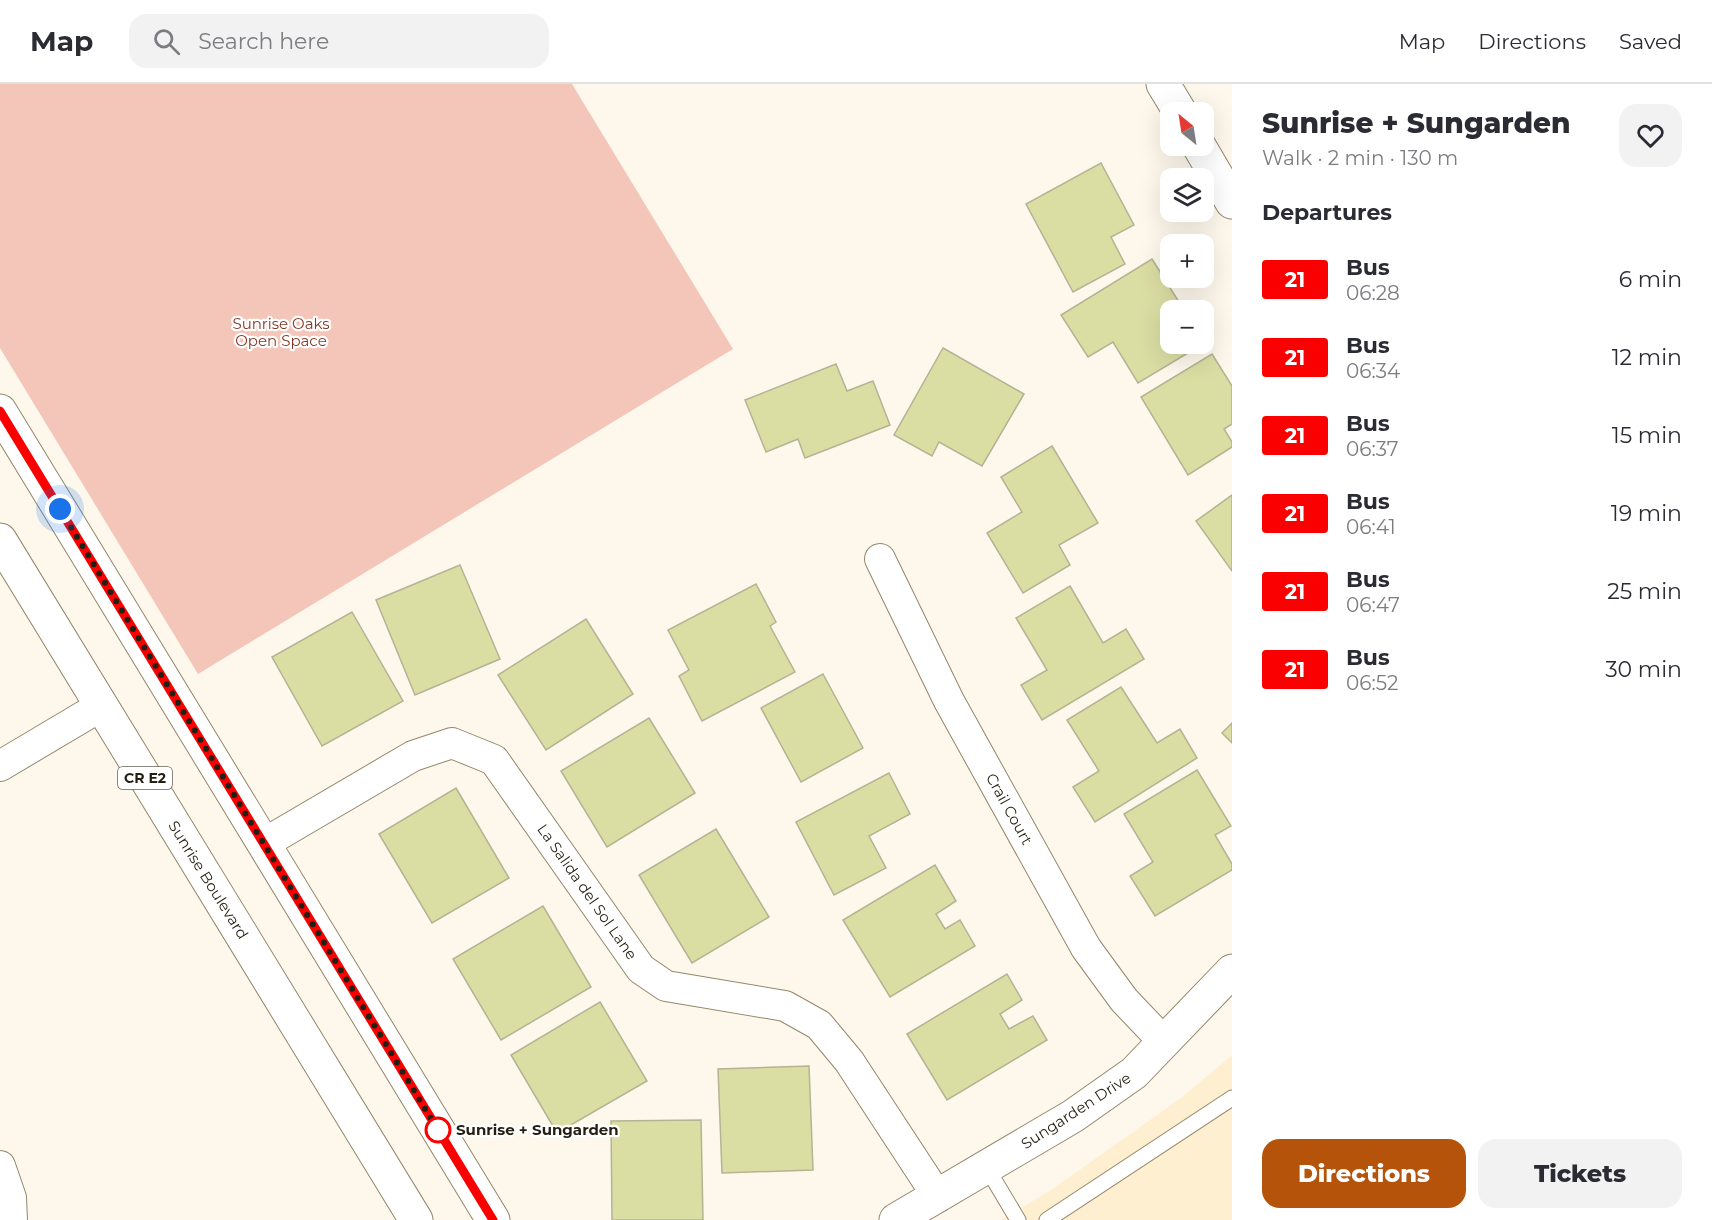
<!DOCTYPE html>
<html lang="en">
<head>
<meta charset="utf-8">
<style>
  :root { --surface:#fff; --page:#f2f2f3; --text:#2b2b33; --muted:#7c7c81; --line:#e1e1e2; --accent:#b45309 }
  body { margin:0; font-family:Montserrat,sans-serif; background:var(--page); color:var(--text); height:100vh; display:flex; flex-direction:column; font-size:22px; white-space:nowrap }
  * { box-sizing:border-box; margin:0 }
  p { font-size:20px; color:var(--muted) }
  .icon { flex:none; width:33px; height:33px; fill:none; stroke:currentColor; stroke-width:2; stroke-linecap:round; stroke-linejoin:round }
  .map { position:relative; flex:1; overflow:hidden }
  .details { display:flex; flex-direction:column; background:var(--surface); width:480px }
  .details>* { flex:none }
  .badge { padding:0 12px; border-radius:4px; font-size:21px; line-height:39px }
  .needle { width:39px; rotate:330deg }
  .buttons { position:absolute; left:1160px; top:18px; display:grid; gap:12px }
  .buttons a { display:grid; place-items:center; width:54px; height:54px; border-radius:12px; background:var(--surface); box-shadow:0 6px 24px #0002; font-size:30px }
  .you { position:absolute; width:30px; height:30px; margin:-15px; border:4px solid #fff; border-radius:50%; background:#1a73e8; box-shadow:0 0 0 9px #1a73e833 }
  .map>.badge { position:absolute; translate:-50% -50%; box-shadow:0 0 0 3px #fff }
  h2 { padding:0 30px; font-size:22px; line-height:54px }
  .round { display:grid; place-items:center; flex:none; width:63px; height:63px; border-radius:18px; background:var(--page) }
  .overview { display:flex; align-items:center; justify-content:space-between; height:102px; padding:0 30px }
  h1 { font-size:28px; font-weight:800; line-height:45px }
  .button { display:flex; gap:12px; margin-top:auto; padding:12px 30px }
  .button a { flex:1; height:69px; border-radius:18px; background:var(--accent); color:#fff; font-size:24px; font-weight:800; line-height:69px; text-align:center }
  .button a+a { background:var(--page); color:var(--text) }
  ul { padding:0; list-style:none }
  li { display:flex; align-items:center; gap:18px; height:78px; padding:0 30px }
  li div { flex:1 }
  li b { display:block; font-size:22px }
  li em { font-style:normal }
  li .badge { min-width:66px; font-weight:700; text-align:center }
  header { display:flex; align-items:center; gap:36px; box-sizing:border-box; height:84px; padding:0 30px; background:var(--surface); border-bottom:2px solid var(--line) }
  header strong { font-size:28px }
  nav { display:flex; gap:33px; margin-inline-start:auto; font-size:21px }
  .search { width:420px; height:54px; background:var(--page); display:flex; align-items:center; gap:15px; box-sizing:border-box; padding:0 21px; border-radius:18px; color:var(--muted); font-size:22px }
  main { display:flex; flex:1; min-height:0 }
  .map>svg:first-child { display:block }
</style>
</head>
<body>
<header>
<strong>Map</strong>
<div class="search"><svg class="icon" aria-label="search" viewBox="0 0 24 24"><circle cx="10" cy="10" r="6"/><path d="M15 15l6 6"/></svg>Search here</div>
<nav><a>Map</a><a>Directions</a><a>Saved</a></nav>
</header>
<main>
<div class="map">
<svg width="1232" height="1136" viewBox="0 0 1232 1136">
  <rect width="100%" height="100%" fill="#fef8ec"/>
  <polygon fill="#feefd0" points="1232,971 1232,1136 1001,1136 1054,1104 1181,1014"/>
  <polygon fill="#f3c6b9" points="0,0 572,0 733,265 198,590 0,264"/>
  <g fill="#dbdea3" stroke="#b2b494" stroke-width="1.5">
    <polygon points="1101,79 1134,141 1111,153 1125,180 1073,208 1026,120"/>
    <polygon points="1152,175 1184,226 1170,226 1170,260 1203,260 1138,299 1113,258 1088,273 1061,231"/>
    <polygon points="943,264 1024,310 982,382 939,358 932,372 894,351"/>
    <polygon points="1212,270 1232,302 1232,340 1224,345 1232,358 1232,363 1188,391 1141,313"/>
    <polygon points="836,280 847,307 873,297 890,341 805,374 798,355 766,368 745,316"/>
    <polygon points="1052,362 1098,439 1059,461 1070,481 1023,509 987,449 1022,428 1001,393"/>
    <polygon points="1232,411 1232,487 1196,437"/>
    <polygon points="460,481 500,575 415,611 376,516"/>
    <polygon points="756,500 776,538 770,542 795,588 702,637 679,592 689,586 668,546"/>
    <polygon points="1070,502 1103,559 1126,545 1144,575 1042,636 1021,601 1047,586 1016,534"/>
    <polygon points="352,528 403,617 322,662 272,573"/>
    <polygon points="586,535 633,610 546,666 498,591"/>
    <polygon points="823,590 863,664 801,698 761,624"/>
    <polygon points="1121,603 1157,659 1180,645 1197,674 1095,738 1073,703 1099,687 1067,636"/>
    <polygon points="649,634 695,709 607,763 561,687"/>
    <polygon points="1232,639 1232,659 1222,649"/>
    <polygon points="1197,686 1231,742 1215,751 1232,780 1232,786 1155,832 1130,792 1153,778 1124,730"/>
    <polygon points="889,689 910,730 869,752 886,784 834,811 796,738"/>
    <polygon points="456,704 509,794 432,839 379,750"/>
    <polygon points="716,745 769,833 692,879 639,791"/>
    <polygon points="935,781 956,817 936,830 945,845 960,836 975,862 890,913 843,836"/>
    <polygon points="543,822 591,903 501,956 453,875"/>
    <polygon points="1007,890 1022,916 1000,930 1009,945 1033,932 1047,956 947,1016 907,950"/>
    <polygon points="600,918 647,997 557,1049 511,971"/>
    <polygon points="809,982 813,1086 722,1089 718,985"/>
    <polygon points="701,1036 703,1136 612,1136 611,1037"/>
  </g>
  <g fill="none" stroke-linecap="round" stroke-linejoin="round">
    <g stroke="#94866a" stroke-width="17">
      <g id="service">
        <polyline points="987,1084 1018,1136"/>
        <polyline points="1047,1136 1232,1014"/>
      </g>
    </g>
    <g stroke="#94866a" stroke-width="32">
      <g id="minor">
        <polyline points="880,475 949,617 1086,864 1124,916 1164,958"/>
        <polyline points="0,682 101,622"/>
        <polyline points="263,760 413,672 452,659 494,676 641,885 666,902 785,922 819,941 849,977 938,1113"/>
        <polyline points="0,1082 11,1114 12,1136"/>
      </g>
    </g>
    <g stroke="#94866a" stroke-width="35">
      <g id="tertiary">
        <polyline points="1163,0 1180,28"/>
        <polyline points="1199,62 1232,118"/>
        <polyline points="896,1136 1073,1032 1134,989 1232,887"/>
      </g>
    </g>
    <g stroke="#94866a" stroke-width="35">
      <g id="primary">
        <polyline points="0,327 493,1136"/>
        <polyline points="0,456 416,1136"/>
      </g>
    </g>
    <use href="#service" stroke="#fff" stroke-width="15"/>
    <use href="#minor" stroke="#fff" stroke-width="30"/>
    <use href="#tertiary" stroke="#fff" stroke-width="33"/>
    <use href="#primary" stroke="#fff" stroke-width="33"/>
  </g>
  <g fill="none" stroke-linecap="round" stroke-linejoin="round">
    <g stroke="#fff" stroke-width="14">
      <polyline id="line" points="0,327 493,1136"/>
    </g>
    <use href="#line" stroke="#fa0000" stroke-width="9"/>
    <polyline stroke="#241f13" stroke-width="6" stroke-dasharray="0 10.8" points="60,425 438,1046"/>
  </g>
  <circle fill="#fff" stroke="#fa0000" stroke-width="3" cx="438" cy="1046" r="12"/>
  <g text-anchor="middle" stroke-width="4.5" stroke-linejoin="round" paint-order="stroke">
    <rect fill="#fff" stroke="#66625a" stroke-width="1.5" x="118" y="683" width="54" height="22" rx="4.5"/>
    <g font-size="14" font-weight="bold" fill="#241f13">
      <text x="145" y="699">CR E2</text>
    </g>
    <g font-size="15" fill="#843a26" stroke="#fff">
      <text x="281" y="245">Sunrise Oaks<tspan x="281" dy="17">Open Space</tspan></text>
    </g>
    <g font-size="15" fill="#241f13" stroke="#fff">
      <text transform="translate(1009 725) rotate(61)" y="5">Crail Court</text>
      <text transform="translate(208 796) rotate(58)" y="5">Sunrise Boulevard</text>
      <text transform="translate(587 808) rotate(55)" y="5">La Salida del Sol Lane</text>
      <text transform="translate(1076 1027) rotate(-33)" y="5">Sungarden Drive</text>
    </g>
    <g font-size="15" font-weight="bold" fill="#241f13" stroke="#fff" text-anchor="start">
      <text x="456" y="1051">Sunrise + Sungarden</text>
    </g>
  </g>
</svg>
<div class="buttons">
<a><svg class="needle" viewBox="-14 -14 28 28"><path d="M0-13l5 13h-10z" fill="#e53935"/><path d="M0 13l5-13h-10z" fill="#7c7c81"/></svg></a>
<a><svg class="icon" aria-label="layers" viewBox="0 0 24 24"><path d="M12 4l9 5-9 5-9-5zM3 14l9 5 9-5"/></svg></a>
<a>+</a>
<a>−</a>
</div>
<div class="you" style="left:60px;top:425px"></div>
</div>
<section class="details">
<div class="overview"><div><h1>Sunrise + Sungarden</h1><p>Walk · 2 min · 130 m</p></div><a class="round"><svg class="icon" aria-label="heart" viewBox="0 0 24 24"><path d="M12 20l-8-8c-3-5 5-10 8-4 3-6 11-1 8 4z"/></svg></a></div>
<h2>Departures</h2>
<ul>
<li><span class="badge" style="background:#fa0000;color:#fff">21</span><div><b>Bus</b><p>06:28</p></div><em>6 min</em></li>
<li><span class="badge" style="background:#fa0000;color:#fff">21</span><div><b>Bus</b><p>06:34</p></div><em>12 min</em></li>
<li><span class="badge" style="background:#fa0000;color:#fff">21</span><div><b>Bus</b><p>06:37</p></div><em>15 min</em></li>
<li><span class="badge" style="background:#fa0000;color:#fff">21</span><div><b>Bus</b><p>06:41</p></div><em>19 min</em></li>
<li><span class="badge" style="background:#fa0000;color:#fff">21</span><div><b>Bus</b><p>06:47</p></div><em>25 min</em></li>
<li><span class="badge" style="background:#fa0000;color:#fff">21</span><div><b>Bus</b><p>06:52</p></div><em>30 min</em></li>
</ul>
<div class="button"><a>Directions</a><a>Tickets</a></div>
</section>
</main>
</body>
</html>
